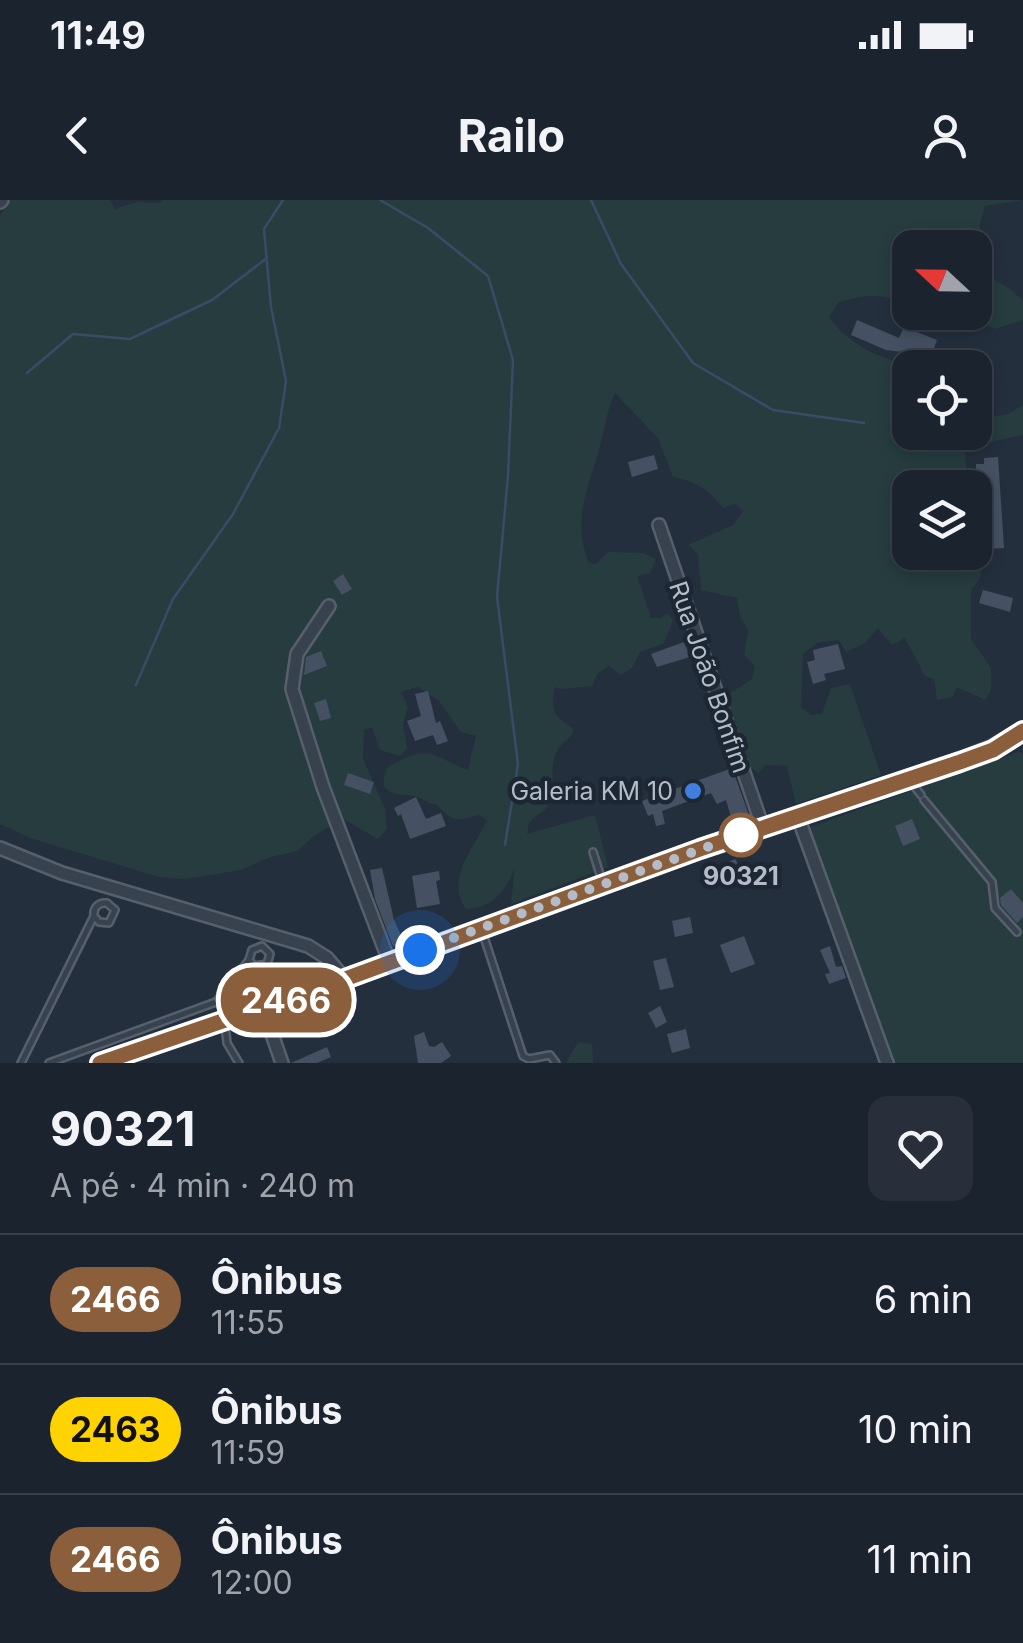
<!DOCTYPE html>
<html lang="pt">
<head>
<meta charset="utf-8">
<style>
  :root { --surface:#1b232e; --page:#282f3a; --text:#f1f3f6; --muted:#a0a4aa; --line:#39404a }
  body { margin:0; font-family:Inter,sans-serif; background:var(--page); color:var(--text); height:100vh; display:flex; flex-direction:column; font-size:38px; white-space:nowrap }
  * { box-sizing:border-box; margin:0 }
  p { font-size:32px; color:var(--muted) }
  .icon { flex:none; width:55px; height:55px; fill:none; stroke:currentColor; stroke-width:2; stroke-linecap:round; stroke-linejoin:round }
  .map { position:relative; height:863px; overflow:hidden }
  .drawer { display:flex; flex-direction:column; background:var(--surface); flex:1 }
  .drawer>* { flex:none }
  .badge { padding:0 20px; border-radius:32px; font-size:35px; line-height:65px }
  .needle { width:65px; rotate:292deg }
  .fabs { position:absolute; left:892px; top:30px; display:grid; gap:20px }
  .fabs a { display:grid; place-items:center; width:100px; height:100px; border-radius:20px; background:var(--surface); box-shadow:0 5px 15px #0003,0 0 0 2px var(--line); font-size:50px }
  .you { position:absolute; width:50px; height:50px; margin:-25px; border:8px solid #fff; border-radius:50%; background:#1a73e8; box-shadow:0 0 0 15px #1a73e833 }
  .map>.badge { position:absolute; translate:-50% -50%; box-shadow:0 0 0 5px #fff }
  .round { display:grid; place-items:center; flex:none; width:105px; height:105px; border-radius:20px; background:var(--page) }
  .overview { display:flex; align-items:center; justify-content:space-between; height:170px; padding:0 50px }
  h1 { font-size:48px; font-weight:700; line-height:75px }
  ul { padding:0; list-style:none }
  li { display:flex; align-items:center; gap:30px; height:130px; padding:0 50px; border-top:2px solid var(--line) }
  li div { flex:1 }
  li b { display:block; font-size:38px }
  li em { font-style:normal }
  li .badge { min-width:110px; font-weight:700; text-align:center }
  .status { display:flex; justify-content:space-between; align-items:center; height:70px; padding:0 50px; background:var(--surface); direction:ltr }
  .status svg { height:28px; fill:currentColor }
  header { display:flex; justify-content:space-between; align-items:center; height:130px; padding:0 50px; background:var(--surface); font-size:45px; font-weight:700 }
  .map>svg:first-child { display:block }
</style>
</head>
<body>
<div class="status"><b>11:49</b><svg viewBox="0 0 49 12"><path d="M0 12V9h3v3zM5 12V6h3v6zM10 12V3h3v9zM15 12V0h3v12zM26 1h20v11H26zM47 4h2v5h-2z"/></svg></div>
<header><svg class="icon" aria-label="back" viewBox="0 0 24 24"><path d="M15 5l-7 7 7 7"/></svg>Railo<svg class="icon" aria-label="person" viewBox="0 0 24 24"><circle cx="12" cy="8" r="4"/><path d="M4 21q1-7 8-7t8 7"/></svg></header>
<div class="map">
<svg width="1023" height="863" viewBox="0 0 1023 863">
  <rect width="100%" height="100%" fill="#242f3e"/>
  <g fill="#263c3f">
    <path d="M11 0H110L115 9 137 2 158 3 163 0H1023L985 6 979 27 989 43 994 80 1012 90 1023 101V120L995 129 983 123 930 113 975 112V48H910V105C880 93 870 94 839 102L829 117C850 147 884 160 918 167L910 168V232H975V198L991 217 1008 214 1023 205V235L964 248 969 287 910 288V352H975V317L983 353 980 378 971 390V439L991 468V491L985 500 957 487 952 497 937 500 934 479 925 476 905 438 892 445 878 428 864 444 846 452 839 440 819 442 803 454 801 507 811 515 822 514 831 488 850 484 881 575 796 604 787 566 765 565 759 573 749 567 726 496 752 479 755 466 744 455 748 430 740 416 737 398 701 390 698 354 688 345 733 325 743 311 736 304 723 308C710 290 695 281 673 277L658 238 615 193C606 211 606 227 600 246 589 287 571 320 589 363L596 364 608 352 644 353 656 359 650 373 637 376 651 418H660L668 413 673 421 664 443 640 452 632 468 621 475 609 466 598 473 592 486 560 489 555 487C550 513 554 515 574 529 571 540 565 539 559 548 546 567 558 592 548 606 543 612 534 616 529 623L527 634 595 615 608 667 511 704 515 668C504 692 494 708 466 709 444 679 474 649 487 620L479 615C456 621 454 623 437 605 427 604 423 597 413 596 395 594 374 594 388 567 430 542 431 556 468 570L476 536 461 532 439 501 418 487 401 492 408 507 403 524 407 548 400 556 380 550 372 528 364 529 363 559 385 609 387 629 378 639 343 619 315 635 297 651 271 657 241 670 185 679 159 677 30 638 0 624V16Z"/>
    <polygon points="1019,552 1023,554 1023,863 892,863 808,628"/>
    <polygon points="578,842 592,844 593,863 566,863"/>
  </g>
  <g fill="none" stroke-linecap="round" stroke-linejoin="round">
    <g stroke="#394c67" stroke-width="2.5">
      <polyline points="380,0 428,28 488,76 513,160 508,276 497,397 518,564 505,645"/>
      <polyline points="591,0 621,64 693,163 773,210 864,223"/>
      <polyline points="27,173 73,134 130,139 212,100 267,58"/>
      <polyline points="136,485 173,399 233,314 279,228 286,181 271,107 264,29 283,0"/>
    </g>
  </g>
  <g fill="#455162">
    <polygon points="857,120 899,138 904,127 937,140 931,156 911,148 910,153 886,150 851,135"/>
    <polygon points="654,255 658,269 632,277 628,262"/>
    <polygon points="998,257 1004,348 990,349 985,272 976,272 976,264 984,264 984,258"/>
    <polygon points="343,374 352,389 342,395 333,381"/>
    <polygon points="983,390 1013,398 1010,412 979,403"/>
    <polygon points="684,442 690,457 657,467 651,454"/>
    <polygon points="838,444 845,469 824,474 826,480 813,484 807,462 815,460 813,450"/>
    <polygon points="321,451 327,466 304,475 306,457"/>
    <polygon points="428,491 436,523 440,521 448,541 437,545 433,535 415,541 407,521 421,516 415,494"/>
    <polygon points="326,499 331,518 320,521 314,503"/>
    <polygon points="732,568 749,615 741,622 733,624 726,600 717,604 711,593 662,611 665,624 656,626 653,614 648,616 642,601"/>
    <polygon points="348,573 374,582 370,594 344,585"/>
    <polygon points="416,597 426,619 441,613 446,626 410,639 401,614 398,616 394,608"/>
    <polygon points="912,619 920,639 903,646 895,626"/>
    <polygon points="735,659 741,669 728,680 720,666"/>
    <polygon points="382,668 394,720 404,742 393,746 375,699 370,670"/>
    <polygon points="439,671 440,680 436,681 440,704 417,708 412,676"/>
    <polygon points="1011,689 1023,703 1023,717 1017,723 1001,705 1000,698"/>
    <polygon points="690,717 693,733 675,737 672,721"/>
    <polygon points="744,736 755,764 731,773 720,745"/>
    <polygon points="830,746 836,767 842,766 846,778 829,784 825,774 830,773 820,750"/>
    <polygon points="666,758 674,787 660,790 653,761"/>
    <polygon points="660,806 667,822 656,828 648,813"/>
    <polygon points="686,829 690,848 672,853 667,834"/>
    <polygon points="424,832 429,846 434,847 442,842 451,856 441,863 418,863 414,836"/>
    <polygon points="327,847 331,857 317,863 291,863"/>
  </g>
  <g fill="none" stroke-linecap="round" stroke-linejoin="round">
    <g stroke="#565f6c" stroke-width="10">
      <g id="service">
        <polyline points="911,582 921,595"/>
        <polyline points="924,600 992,682 995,708 1017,732"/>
        <polyline points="593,652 602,681"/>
        <polyline points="482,731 523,856 529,859 550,855 556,863"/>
        <polyline points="225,825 227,843 239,863"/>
        <path d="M21 863 94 716C93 708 98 702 107 703L115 710 109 723 99 722 94 716"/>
        <polyline points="49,863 216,802 249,760 252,750 262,746 270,754 267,764 254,766 249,760"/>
      </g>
    </g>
    <g stroke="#565f6c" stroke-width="16">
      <g id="minor">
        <polyline points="0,2 2,0"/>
        <polyline points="659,325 763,628"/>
        <polyline points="329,406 297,454 292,489 323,587 389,761"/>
        <polyline points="798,617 887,863"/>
        <polyline points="0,648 62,673 308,746 327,758 345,779"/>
        <polyline points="263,808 282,863"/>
      </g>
    </g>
    <g stroke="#414a57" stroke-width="22">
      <polyline id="primary" points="100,863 345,779 700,649 960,562 993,549 1023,531"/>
    </g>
    <use href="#service" stroke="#38414e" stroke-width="5"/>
    <use href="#minor" stroke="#38414e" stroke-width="11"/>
    <use href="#primary" stroke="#56606e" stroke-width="18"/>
  </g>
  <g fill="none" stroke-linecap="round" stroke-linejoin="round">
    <g stroke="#fff" stroke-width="22">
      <polyline id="line" points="100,863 345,779 700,649 960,562 993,550 1023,531"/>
    </g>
    <use href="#line" stroke="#8b5e3c" stroke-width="15"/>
    <polyline stroke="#b4bcc9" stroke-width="10" stroke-dasharray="0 18" points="420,750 741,635"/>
  </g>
  <circle fill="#3f7fe0" stroke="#1d2633" stroke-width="4" cx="693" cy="591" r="10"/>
  <circle fill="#fff" stroke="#8b5e3c" stroke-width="5" cx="741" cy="635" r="20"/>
  <g text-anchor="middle" stroke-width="9" stroke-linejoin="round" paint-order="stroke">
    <g font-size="25" fill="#b4bcc9" stroke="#1d2633">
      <text transform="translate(710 477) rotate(71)" y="9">Rua João Bonfim</text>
    </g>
    <g font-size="25" fill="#b4bcc9" stroke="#1d2633" text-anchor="end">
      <text x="673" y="600">Galeria KM 10</text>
    </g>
    <g font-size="25" font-weight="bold" fill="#b4bcc9" stroke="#1d2633">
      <text x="741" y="685">90321</text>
    </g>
  </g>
</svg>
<div class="fabs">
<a><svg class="needle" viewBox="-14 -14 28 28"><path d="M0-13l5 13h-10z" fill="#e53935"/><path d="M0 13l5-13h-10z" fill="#a0a4aa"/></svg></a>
<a><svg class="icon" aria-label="locate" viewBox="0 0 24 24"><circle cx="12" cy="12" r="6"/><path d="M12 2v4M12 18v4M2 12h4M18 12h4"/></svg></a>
<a><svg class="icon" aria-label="layers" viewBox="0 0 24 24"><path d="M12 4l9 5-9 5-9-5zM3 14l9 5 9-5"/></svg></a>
</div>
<div class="you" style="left:420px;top:750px"></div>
<b class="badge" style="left:286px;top:800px;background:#8b5e3c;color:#fff">2466</b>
</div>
<section class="drawer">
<div class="overview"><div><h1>90321</h1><p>A pé · 4 min · 240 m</p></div><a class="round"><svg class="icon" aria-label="heart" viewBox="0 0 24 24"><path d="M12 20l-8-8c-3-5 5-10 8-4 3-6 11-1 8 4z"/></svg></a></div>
<ul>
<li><span class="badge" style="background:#8b5e3c;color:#fff">2466</span><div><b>Ônibus</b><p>11:55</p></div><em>6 min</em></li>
<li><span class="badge" style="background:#ffd300;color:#111">2463</span><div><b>Ônibus</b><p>11:59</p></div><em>10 min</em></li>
<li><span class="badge" style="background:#8b5e3c;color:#fff">2466</span><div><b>Ônibus</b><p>12:00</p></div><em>11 min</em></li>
</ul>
</section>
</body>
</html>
